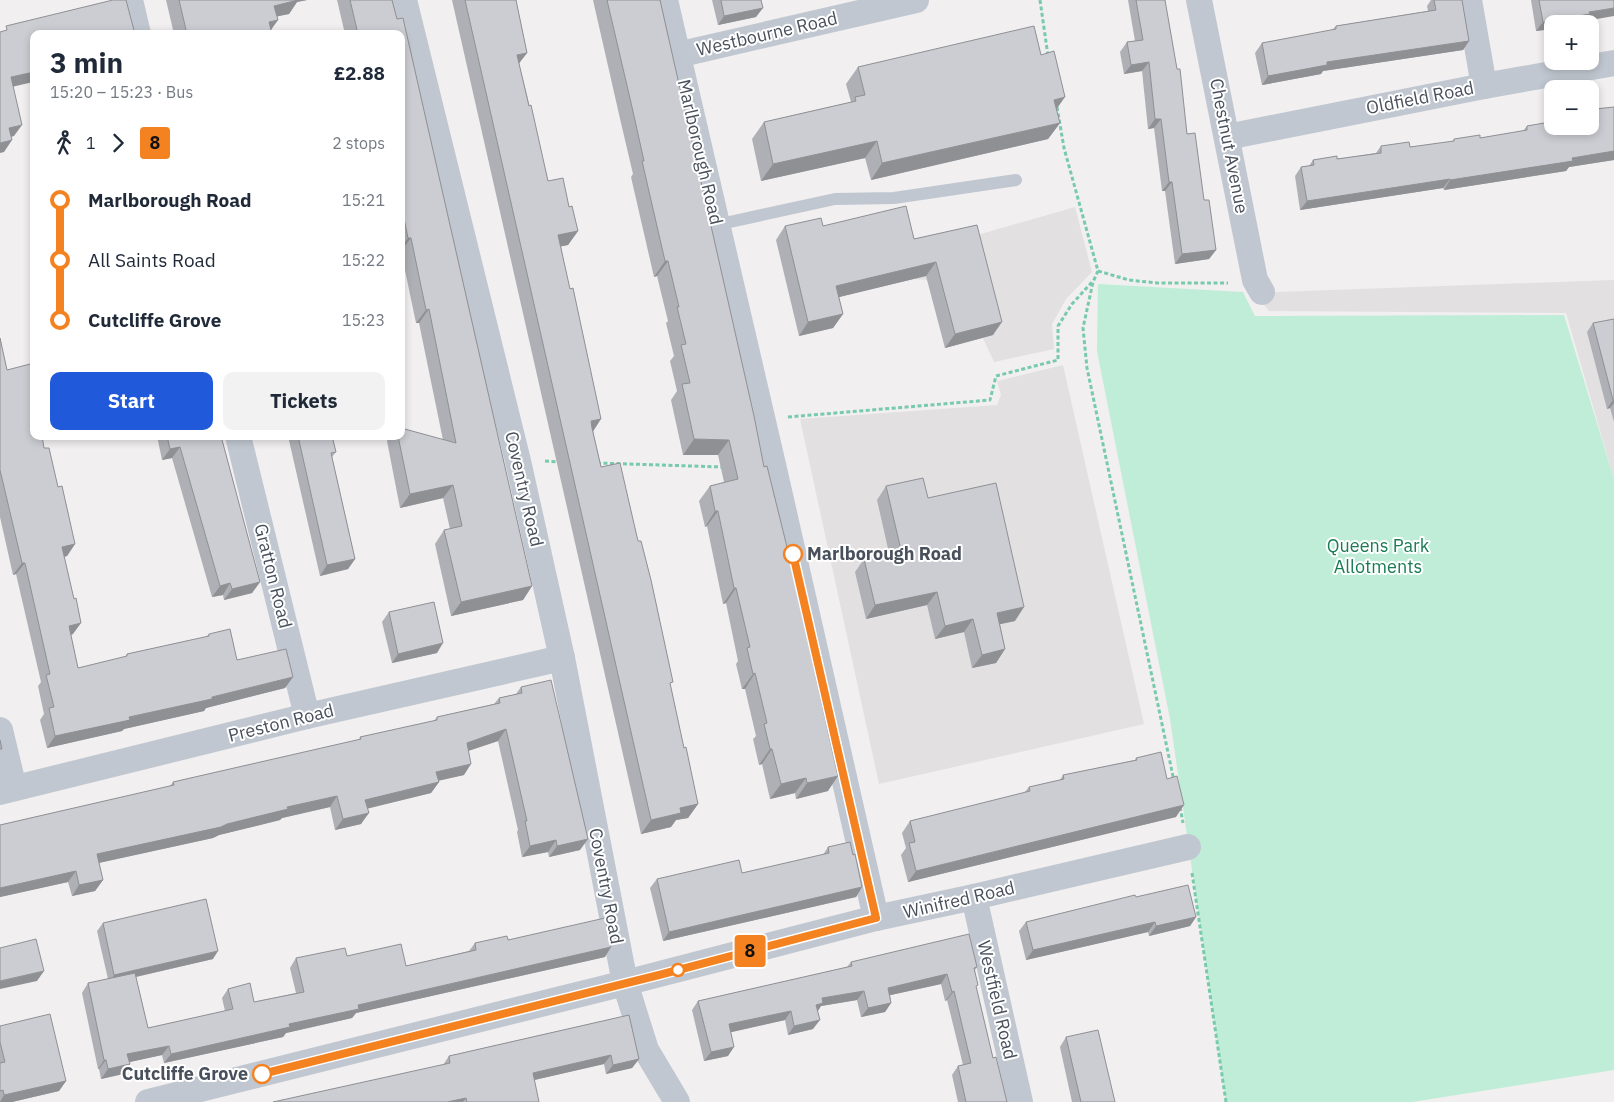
<!DOCTYPE html>
<html lang="en">
<head>
<meta charset="utf-8">
<style>
  :root { --surface:#fff; --page:#f2f2f3; --text:#1f2937; --muted:#747a83; --accent:#205adb }
  body { margin:0; font-family:"IBM Plex Sans",sans-serif; background:var(--page); color:var(--text); height:100vh; display:flex; flex-direction:column; font-size:19px; white-space:nowrap }
  * { box-sizing:border-box; margin:0 }
  p { font-size:16px; color:var(--muted) }
  .icon { flex:none; width:28px; height:28px; fill:none; stroke:currentColor; stroke-width:2; stroke-linecap:round; stroke-linejoin:round }
  .map { position:relative; flex:1; overflow:hidden }
  .sheet { position:absolute; left:30px; top:30px; width:375px; height:410px; display:flex; flex-direction:column; background:var(--surface); border-radius:10px; box-shadow:0 2px 8px #0003 }
  .sheet>* { flex:none }
  .badge { padding:0 10px; border-radius:4px; font-size:18px; line-height:32px }
  .buttons { position:absolute; left:1544px; top:15px; display:grid; gap:10px }
  .buttons a { display:grid; place-items:center; width:55px; height:55px; border-radius:10px; background:var(--surface); box-shadow:0 2px 8px #0003; font-size:25px }
  .map>.badge { position:absolute; translate:-50% -50%; box-shadow:0 0 0 2px #fff }
  .legs { display:flex; align-items:center; gap:8px; height:55px; padding:0 20px; font-size:16px }
  .legs p { margin-inline-start:auto }
  .headline { display:flex; align-items:center; justify-content:space-between; height:85px; padding:0 20px }
  h1 { font-size:28px; font-weight:700; line-height:38px }
  .action { display:flex; gap:10px; margin-top:auto; padding:10px 20px }
  .action a { flex:1; height:58px; border-radius:10px; background:var(--accent); color:#fff; font-size:20px; font-weight:700; line-height:58px; text-align:center }
  .action a+a { background:var(--page); color:var(--text) }
  ul { padding:0 20px; list-style:none }
  li { display:flex; align-items:center; gap:18px; height:60px; font-size:19px }
  li i { display:grid; place-items:center; width:8px; height:100%; margin:0 6px; background:currentColor }
  li i::after { content:''; width:12px; height:12px; margin:-6px; border:4px solid; border-radius:50%; background:var(--surface) }
  li p { margin-inline-start:auto }
  li:first-child i { background:linear-gradient(#0000 50%,currentColor 0) }
  li:last-child i { background:linear-gradient(currentColor 50%,#0000 0) }
  .map>svg:first-child { display:block }
</style>
</head>
<body>
<div class="map">
<svg width="1614" height="1102" viewBox="0 0 1614 1102">
  <rect width="100%" height="100%" fill="#f1efef"/>
  <g fill="#e2e0e1">
    <polygon points="1075,207 1092,272 1066,299 1052,324 1054,349 994,362 983,338 945,348 928,280 911,279 967,238"/>
    <polygon points="1614,280 1614,479 1566,313 1269,311 1253,291 1276,292"/>
    <polygon points="1063,365 1144,724 879,784 800,419 997,405 1001,395 997,381"/>
  </g>
  <polygon fill="#bfedd7" points="1098,284 1243,292 1255,316 1564,315 1614,479 1614,1070 1412,1102 1226,1102 1170,719 1097,351"/>
  <g fill="none" stroke-linecap="round" stroke-linejoin="round">
    <g stroke="#78caac" stroke-width="3" stroke-dasharray="4 2.5" stroke-linecap="butt">
      <polyline points="1040,0 1048,56"/>
      <polyline points="1057,107 1064,148 1098,271 1093,282 1083,328 1087,368 1174,781"/>
      <polyline points="1098,271 1129,280 1157,283 1228,283"/>
      <polyline points="788,417 990,400 996,376 1058,360 1058,326 1072,304 1092,282"/>
      <polyline points="545,461 561,462"/>
      <polyline points="597,463 723,467"/>
      <polyline points="1180,807 1183,823"/>
      <polyline points="1192,873 1226,1102"/>
    </g>
    <polyline stroke="#c0c7d0" stroke-width="12" points="716,225 835,199 894,198 1016,180"/>
    <g stroke="#c0c7d0" stroke-width="26">
      <polyline points="130,0 138,34"/>
      <polyline points="404,0 518,461 562,658 625,983 646,1050 677,1102"/>
      <polyline points="665,0 774,469 876,918"/>
      <polyline points="1199,0 1255,280 1262,292"/>
      <polyline points="1469,0 1484,86"/>
      <polyline points="677,55 916,0"/>
      <polyline points="1227,137 1484,86 1614,63"/>
      <polyline points="238,436 307,716"/>
      <polyline points="0,730 14,788"/>
      <polyline points="0,792 307,716 562,658"/>
      <polyline points="974,897 1020,1102"/>
      <polyline points="148,1102 625,983 876,918 974,897 1188,847"/>
    </g>
  </g>
  <g fill="#afb0b5">
    <polygon points="166,0 307,0 297,2 289,14 277,16 278,20 271,29 272,34 174,34"/>
    <polygon points="337,0 392,0 397,19 403,18 532,586 523,600 451,616 435,544 444,530 450,529 443,498 400,508 387,441 390,436 401,436 401,428 443,440 419,323 416,323 401,251 401,34 345,34"/>
    <polygon points="452,0 516,0 527,53 519,63 548,181 569,207 578,231 568,245 561,246 593,431 601,467 670,687 684,748 698,804 688,818 676,820 671,827 641,834"/>
    <polygon points="593,0 660,0 764,467 828,791 796,799 795,793 770,799 762,764 759,765 753,739 756,736 745,689 742,689 736,664 738,661 726,603 723,604 707,526 705,527 699,501 710,486 724,482 718,455 683,455 671,400 677,391 670,361 674,356 666,323 668,321 657,276 654,277 631,177 633,174 621,123"/>
    <polygon points="712,0 761,0 756,17 718,25"/>
    <polygon points="1128,0 1165,0 1187,134 1216,250 1209,259 1175,264 1165,191 1162,191 1154,128 1148,129 1142,71 1124,74 1120,52 1127,42 1135,41"/>
    <polygon points="1431,0 1462,0 1469,41 1463,50 1323,71 1321,74 1262,85 1255,53 1262,43 1332,30 1336,26 1428,11 1427,6"/>
    <polygon points="1531,0 1614,0 1585,21 1583,24 1552,24 1552,29 1536,31"/>
    <polygon points="1041,55 1060,123 1048,139 871,180 865,158 761,181 752,139 764,122 851,102 846,84 858,67"/>
    <polygon points="1614,107 1614,160 1569,167 1566,171 1444,190 1443,188 1300,210 1295,176 1301,167 1309,166 1313,160 1337,159 1376,153 1381,146 1410,147 1452,142 1454,139 1480,138 1523,131 1527,126 1550,124 1590,117 1595,109"/>
    <polygon points="977,225 993,335 945,348 926,276 839,297 843,314 833,328 799,336 776,240 785,226 823,226 914,239"/>
    <polygon points="1614,319 1614,422 1610,408 1607,409 1587,332 1593,323"/>
    <polygon points="0,338 7,370 34,436 44,448 58,487 75,544 67,556 64,557 73,634 71,635 78,668 125,657 127,654 206,637 209,634 237,660 293,677 285,688 206,708 204,711 124,729 122,731 47,748 40,720 44,714 38,686 41,682 16,574 13,575 0,517"/>
    <polygon points="157,436 221,436 260,582 252,593 224,600 223,595 212,597 172,458 162,460"/>
    <polygon points="288,436 332,436 336,452 332,457 355,559 348,569 320,576"/>
    <polygon points="886,486 928,498 1015,621 1000,624 1005,649 996,663 972,668 964,632 935,639 927,605 866,619 855,572 864,559 889,553 877,500"/>
    <polygon points="389,612 437,653 392,663 382,622"/>
    <polygon points="521,687 580,850 549,857 548,852 522,857 517,832 518,830 498,741 468,751 464,775 439,780 439,782 431,793 368,808 361,824 335,830 330,807 282,818 280,820 219,835 213,838 99,863 103,880 95,891 72,896 68,882 0,897 0,825 170,786 173,782 359,740 360,737 434,721 437,717 494,704 499,698 516,694"/>
    <polygon points="1136,758 1176,817 908,882 901,855 906,848 902,833 910,821 1024,793 1029,787 1060,780 1063,775 1135,760"/>
    <polygon points="828,847 853,855 862,887 856,897 663,941 650,888 657,879 742,873 823,855"/>
    <polygon points="1136,897 1196,917 1190,926 1149,936 1148,932 1026,960 1019,931 1026,922"/>
    <polygon points="103,923 213,959 136,977 148,1028 225,1011 222,998 228,989 254,1002 296,993 290,968 296,958 347,956 406,966 469,951 475,943 508,940 605,957 356,1013 352,1018 286,1033 283,1037 164,1063 162,1055 129,1062 123,1074 101,1079 99,1069 98,1069 82,993 88,983 108,979 97,931"/>
    <polygon points="851,962 977,967 975,970 976,988 993,1058 1007,1102 958,1102 952,1075 958,1066 963,1065 947,1000 945,1001 941,984 890,995 891,1003 885,1012 861,1017 857,1000 821,1006 818,1011 813,1029 788,1035 785,1020 731,1032 728,1056 704,1061 692,1010 698,1001 847,967"/>
    <polygon points="629,1015 639,1059 632,1068 606,1074 604,1064 534,1080 539,1102 273,1102 443,1065 449,1056"/>
    <polygon points="0,1026 66,1081 59,1091 12,1102 0,1102"/>
    <polygon points="1066,1037 1115,1102 1072,1102 1060,1047"/>
  </g>
  <g fill="#8f9094">
    <polygon points="290,0 307,0 297,2 289,14 265,19 274,6"/>
    <polygon points="763,8 756,17 718,25 724,16"/>
    <polygon points="1614,8 1614,16 1585,21 1583,24 1552,24 1552,29 1536,31 1543,22 1589,12"/>
    <polygon points="278,20 268,34 269,22"/>
    <polygon points="1469,41 1463,50 1323,71 1321,74 1262,85 1268,76 1327,62"/>
    <polygon points="527,53 517,66 517,55"/>
    <polygon points="1149,62 1142,71 1124,74 1131,65"/>
    <polygon points="34,72 34,80 33,82 3,89 11,77"/>
    <polygon points="1065,97 1053,114 1054,100"/>
    <polygon points="1155,119 1161,119 1154,128 1148,129"/>
    <polygon points="1060,123 1048,139 871,180 882,163"/>
    <polygon points="22,125 14,136 1,140 9,128"/>
    <polygon points="12,140 4,152 0,153 0,143"/>
    <polygon points="877,141 865,158 761,181 773,164"/>
    <polygon points="1614,151 1614,160 1569,167 1566,171 1444,190 1450,180 1572,158"/>
    <polygon points="1450,179 1443,188 1300,210 1307,201"/>
    <polygon points="1169,182 1172,182 1165,191 1162,191"/>
    <polygon points="578,231 568,245 549,249 558,235"/>
    <polygon points="408,238 411,238 401,251 401,248"/>
    <polygon points="1216,250 1209,259 1175,264 1182,254"/>
    <polygon points="665,261 668,261 657,276 654,277"/>
    <polygon points="936,262 926,276 827,300 836,286"/>
    <polygon points="429,309 419,323 416,323 426,310"/>
    <polygon points="843,314 833,328 799,336 808,322"/>
    <polygon points="1002,322 993,335 945,348 955,334"/>
    <polygon points="1613,400 1614,400 1614,403 1610,408 1607,409"/>
    <polygon points="601,419 592,433 591,421"/>
    <polygon points="694,439 729,440 718,455 683,455"/>
    <polygon points="180,447 172,458 162,460 170,449"/>
    <polygon points="453,485 443,498 400,508 410,494"/>
    <polygon points="715,511 718,511 707,526 705,527"/>
    <polygon points="75,544 67,556 54,559 62,547"/>
    <polygon points="355,559 348,569 320,576 327,565"/>
    <polygon points="22,563 25,563 16,574 13,575"/>
    <polygon points="260,582 252,593 224,600 232,589"/>
    <polygon points="230,583 223,595 212,597 220,586"/>
    <polygon points="532,586 523,600 451,616 461,602"/>
    <polygon points="734,588 736,588 726,603 723,604"/>
    <polygon points="937,592 927,605 866,619 875,605"/>
    <polygon points="1024,607 1015,621 987,627 997,613"/>
    <polygon points="973,619 964,632 935,639 945,626"/>
    <polygon points="81,623 73,634 61,637 69,626"/>
    <polygon points="443,643 437,653 392,663 398,654"/>
    <polygon points="1005,649 996,663 972,668 982,655"/>
    <polygon points="755,673 745,689 742,689 753,674"/>
    <polygon points="293,677 285,688 206,708 204,711 124,729 122,731 47,748 55,736"/>
    <polygon points="506,729 498,741 459,754 467,743"/>
    <polygon points="770,749 772,749 762,764 759,765"/>
    <polygon points="471,764 464,775 429,783 436,772"/>
    <polygon points="838,776 828,791 796,799 807,783"/>
    <polygon points="806,778 795,793 770,799 781,784"/>
    <polygon points="439,782 431,793 358,811 365,800"/>
    <polygon points="337,796 330,807 282,818 280,820 219,835 213,838 89,865 97,854 227,824 287,807"/>
    <polygon points="698,804 688,818 676,820 671,827 641,834 651,820 680,808"/>
    <polygon points="1184,805 1176,817 908,882 916,871"/>
    <polygon points="369,813 361,824 335,830 343,819"/>
    <polygon points="588,839 580,850 549,857 557,846"/>
    <polygon points="556,840 548,852 522,857 530,846"/>
    <polygon points="76,871 68,882 0,897 0,888"/>
    <polygon points="103,880 95,891 72,896 79,885"/>
    <polygon points="862,887 856,897 663,941 669,932"/>
    <polygon points="1196,917 1190,926 1149,936 1156,926"/>
    <polygon points="1155,922 1148,932 1026,960 1033,950"/>
    <polygon points="611,947 605,957 356,1013 352,1018 286,1033 283,1037 164,1063 171,1054 289,1024 358,1005"/>
    <polygon points="218,951 213,959 109,983 114,975"/>
    <polygon points="44,971 37,981 0,989 0,981"/>
    <polygon points="947,974 941,984 882,997 888,988"/>
    <polygon points="864,991 857,1000 821,1006 817,1012 810,1014 822,998"/>
    <polygon points="954,991 947,1000 945,1001 952,992"/>
    <polygon points="891,1003 885,1012 861,1017 868,1008"/>
    <polygon points="791,1011 785,1020 723,1034 729,1024"/>
    <polygon points="820,1020 813,1029 788,1035 794,1026"/>
    <polygon points="169,1046 162,1055 121,1064 127,1054"/>
    <polygon points="734,1047 728,1056 704,1061 711,1052"/>
    <polygon points="611,1055 604,1064 530,1081 533,1073 537,1072"/>
    <polygon points="639,1059 632,1068 606,1074 613,1065"/>
    <polygon points="104,1060 106,1060 99,1069 98,1069"/>
    <polygon points="130,1064 123,1074 101,1079 108,1069"/>
    <polygon points="66,1081 59,1091 12,1102 0,1102 4,1095"/>
    <polygon points="466,1098 463,1102 447,1102"/>
  </g>
  <g fill="#cccdd3" stroke="#8f9094">
    <polygon points="113,0 126,0 135,34 34,34 34,72 11,77 22,125 9,128 12,140 0,143 0,32 7,30 6,26"/>
    <polygon points="179,0 298,0 274,6 278,20 269,22 272,34 187,34"/>
    <polygon points="350,0 392,0 397,19 403,18 532,586 461,602 444,530 462,526 453,485 410,494 398,436 401,436 401,428 456,443 429,309 426,310 411,238 408,238 401,204 401,34 358,34"/>
    <polygon points="465,0 516,0 527,53 517,55 529,106 531,105 548,181 563,178 569,207 572,206 578,231 558,235 570,289 573,288 601,419 591,421 592,428 601,467 620,463 638,541 641,541 651,580 673,682 670,683 684,748 686,747 698,804 680,808 681,813 651,820"/>
    <polygon points="607,0 660,0 754,416 764,467 767,466 786,543 838,776 807,783 806,778 781,784 772,749 770,749 764,724 767,723 755,673 753,674 747,648 750,647 736,588 734,588 718,511 715,511 710,486 738,479 729,440 694,439 682,384 690,383 681,345 686,344 677,307 679,307 668,261 665,261 642,161 644,161 632,107"/>
    <polygon points="721,0 761,0 763,8 724,16"/>
    <polygon points="1136,0 1165,0 1177,69 1180,69 1187,134 1195,133 1204,200 1209,200 1216,250 1182,254 1172,182 1169,182 1161,119 1155,119 1149,62 1131,65 1127,42 1143,40"/>
    <polygon points="1434,0 1462,0 1469,41 1327,62 1327,65 1268,76 1262,43 1336,29 1336,26 1436,10"/>
    <polygon points="1539,0 1614,0 1614,8 1589,12 1590,14 1543,22"/>
    <polygon points="1034,26 1041,55 1054,51 1065,97 1054,100 1060,123 882,163 877,141 773,164 764,122 856,101 855,97 865,95 858,67"/>
    <polygon points="1614,107 1614,151 1572,158 1573,161 1450,180 1450,179 1307,201 1301,167 1314,165 1313,160 1337,156 1337,159 1381,153 1381,146 1409,142 1410,147 1454,141 1454,139 1480,135 1480,138 1527,130 1527,126 1550,122 1550,124 1552,124 1552,126 1590,126 1590,117 1596,116 1595,109"/>
    <polygon points="906,206 914,239 977,225 1002,322 955,334 936,262 836,286 843,314 808,322 785,226 821,218 823,226"/>
    <polygon points="1614,319 1614,400 1613,400 1593,323"/>
    <polygon points="0,338 7,370 34,363 34,436 42,436 44,448 49,448 58,487 62,486 75,544 62,547 74,599 76,598 81,623 69,626 78,668 127,656 127,654 209,636 209,634 230,629 237,660 286,649 293,677 212,697 212,699 129,717 130,720 55,736 49,708 54,707 46,675 50,674 25,563 22,563 0,470"/>
    <polygon points="167,436 221,436 260,582 232,589 230,583 220,586 180,447 170,449"/>
    <polygon points="298,436 332,436 336,452 331,453 355,559 327,565"/>
    <polygon points="923,478 928,498 996,483 1024,607 997,613 1005,649 982,655 973,619 945,626 937,592 875,605 864,559 901,550 886,486"/>
    <polygon points="434,602 443,643 398,654 389,612"/>
    <polygon points="551,680 588,839 557,846 556,840 530,846 525,821 527,821 506,729 467,743 471,764 436,772 439,782 365,800 369,813 343,819 337,796 287,807 288,809 227,824 221,827 97,854 103,880 79,885 76,871 0,888 0,825 174,785 173,782 361,739 360,737 437,720 437,717 500,703 499,698 522,693 521,687"/>
    <polygon points="0,740 2,749 0,749"/>
    <polygon points="1161,752 1167,779 1177,776 1184,805 916,871 909,843 915,842 910,821 1030,791 1029,787 1064,779 1063,775 1137,760 1136,758"/>
    <polygon points="850,842 853,855 855,854 862,887 669,932 657,879 739,860 742,873 829,853 828,847"/>
    <polygon points="1188,885 1196,917 1156,926 1155,922 1033,950 1026,922 1135,895 1136,897"/>
    <polygon points="206,899 218,951 114,975 103,923"/>
    <polygon points="605,918 611,947 358,1005 359,1009 289,1024 290,1027 171,1054 169,1046 127,1054 130,1064 108,1069 106,1060 104,1060 88,983 135,973 148,1028 233,1009 228,989 250,983 254,1002 304,992 296,958 345,948 347,956 401,944 406,966 476,950 475,943 507,936 508,940"/>
    <polygon points="969,934 977,967 974,968 978,985 976,986 993,1058 996,1057 1007,1102 966,1102 958,1066 971,1063 954,991 952,992 947,974 888,988 891,1003 868,1008 864,991 822,998 823,1003 816,1005 820,1020 794,1026 791,1011 729,1024 734,1047 711,1052 698,1001 852,966 851,962"/>
    <polygon points="36,939 44,971 0,981 0,948"/>
    <polygon points="50,1014 66,1081 4,1095 3,1090 0,1091 0,1063 5,1062 0,1042 0,1026"/>
    <polygon points="629,1015 639,1059 613,1065 611,1055 537,1072 533,1073 539,1102 467,1102 466,1098 447,1102 273,1102 450,1063 449,1056"/>
    <polygon points="1098,1030 1115,1102 1081,1102 1066,1037"/>
  </g>
  <g fill="none" stroke-linecap="round" stroke-linejoin="round">
    <g stroke="#fff" stroke-width="11">
      <polyline id="line-1" points="262,1074 659,975 876,918 793,554"/>
    </g>
    <use href="#line-1" stroke="#f58220" stroke-width="8"/>
  </g>
  <g fill="#fff" stroke="#f58220" stroke-width="2.5">
    <circle cx="793" cy="554" r="9"/>
    <circle cx="678" cy="970" r="6"/>
    <circle cx="262" cy="1074" r="9"/>
  </g>
  <g text-anchor="middle" stroke-width="4" stroke-linejoin="round" paint-order="stroke">
    <g font-size="18" fill="#48505c" stroke="#fff">
      <text transform="translate(767 34) rotate(-13)" y="6">Westbourne Road</text>
      <text transform="translate(1420 98) rotate(-11)" y="6">Oldfield Road</text>
      <text transform="translate(1229 146) rotate(79)" y="6">Chestnut Avenue</text>
      <text transform="translate(700 152) rotate(77)" y="6">Marlborough Road</text>
      <text transform="translate(524 489) rotate(77)" y="6">Coventry Road</text>
      <text transform="translate(273 576) rotate(76)" y="6">Gratton Road</text>
      <text transform="translate(281 723) rotate(-14)" y="6">Preston Road</text>
      <text transform="translate(606 886) rotate(79)" y="6">Coventry Road</text>
      <text transform="translate(959 900) rotate(-13)" y="6">Winifred Road</text>
      <text transform="translate(997 1000) rotate(77)" y="6">Westfield Road</text>
    </g>
    <g font-size="18" fill="#1a7b56" stroke="#fff">
      <text x="1378" y="552">Queens Park<tspan x="1378" dy="21">Allotments</tspan></text>
    </g>
    <g font-size="18" font-weight="bold" fill="#48505c" stroke="#fff" text-anchor="start">
      <text x="807" y="560">Marlborough Road</text>
      <text x="248" y="1080" text-anchor="end">Cutcliffe Grove</text>
    </g>
  </g>
</svg>
<div class="buttons">
<a>+</a>
<a>−</a>
</div>
<b class="badge" style="left:750px;top:951px;background:#f58220;color:#111">8</b>
<section class="sheet">
<div class="headline"><div><h1>3 min</h1><p>15:20 – 15:23 · Bus</p></div><b>£2.88</b></div>
<div class="legs"><svg class="icon" aria-label="walk" viewBox="0 0 24 24"><circle cx="13" cy="4" r="2"/><path d="M13 8l-2 6 4 7M11 14l-3 7M7 12l3-4h3l4 4"/></svg>1<svg class="icon" aria-label="forward" viewBox="0 0 24 24"><path d="M9 5l7 7-7 7"/></svg><b class="badge" style="background:#f58220;color:#111">8</b><p>2 stops</p></div>
<ul>
<li><i style="color:#f58220"></i><b>Marlborough Road</b><p>15:21</p></li>
<li><i style="color:#f58220"></i><span>All Saints Road</span><p>15:22</p></li>
<li><i style="color:#f58220"></i><b>Cutcliffe Grove</b><p>15:23</p></li>
</ul>
<div class="action"><a>Start</a><a>Tickets</a></div>
</section>
</div>
</body>
</html>
